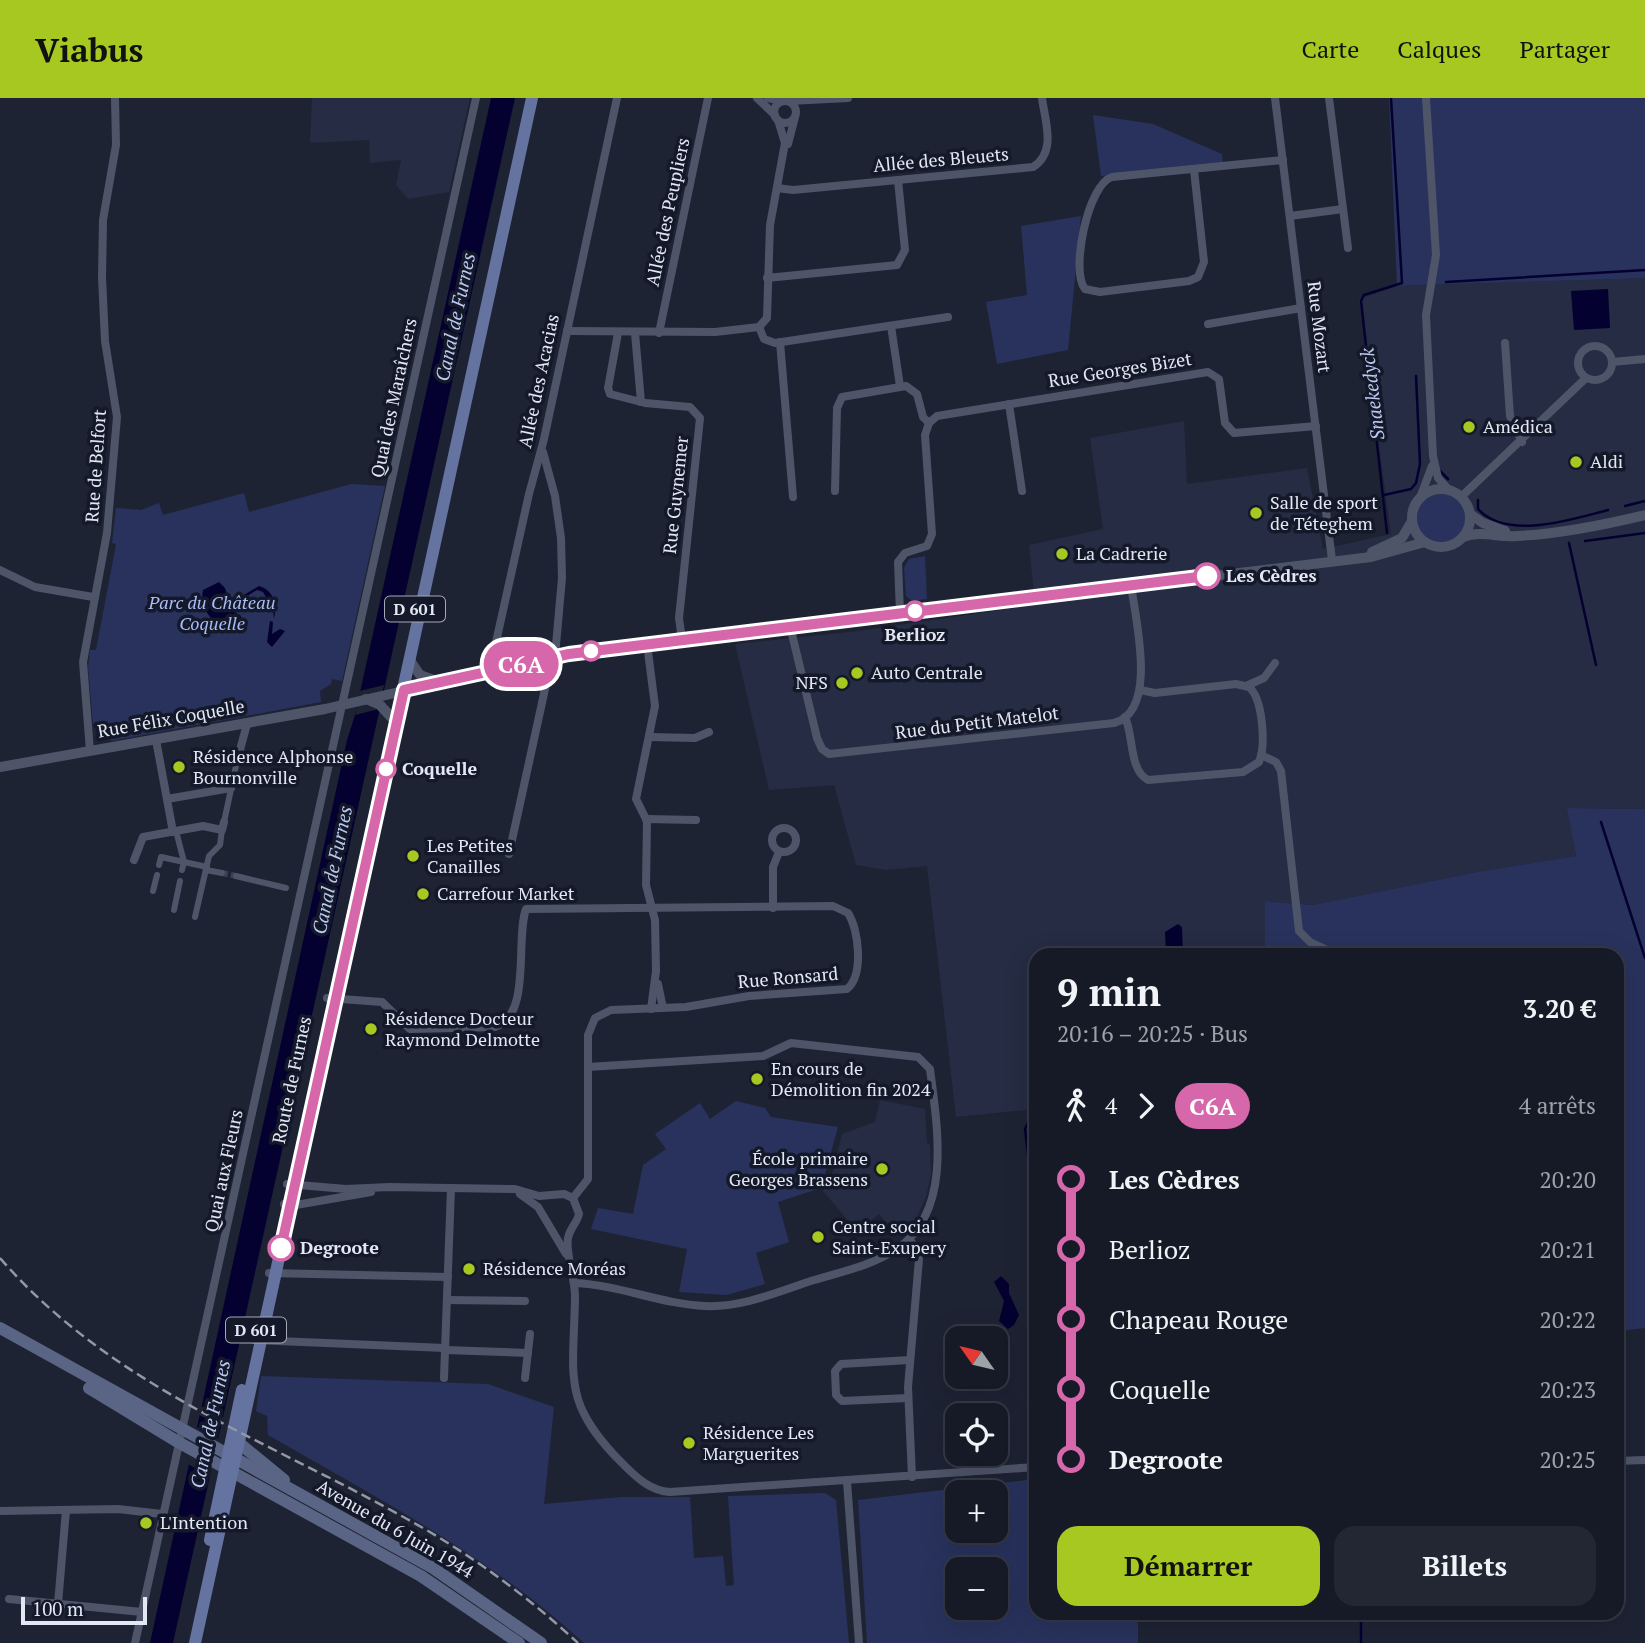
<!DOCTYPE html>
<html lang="fr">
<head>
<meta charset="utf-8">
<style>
  :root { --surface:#161a27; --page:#232733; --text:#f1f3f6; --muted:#9ea1a7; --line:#353844; --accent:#a6c820 }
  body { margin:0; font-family:"PT Serif",serif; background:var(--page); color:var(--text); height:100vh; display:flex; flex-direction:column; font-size:26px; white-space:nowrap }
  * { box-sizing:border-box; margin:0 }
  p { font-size:23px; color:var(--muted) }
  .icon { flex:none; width:38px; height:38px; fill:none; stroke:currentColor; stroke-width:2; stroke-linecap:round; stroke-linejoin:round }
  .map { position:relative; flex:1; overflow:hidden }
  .details { position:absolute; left:1029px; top:850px; width:595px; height:672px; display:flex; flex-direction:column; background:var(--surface); border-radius:21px; box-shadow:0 7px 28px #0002,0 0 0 2px var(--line) }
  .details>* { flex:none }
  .badge { padding:0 14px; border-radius:23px; font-size:24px; line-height:46px }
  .needle { width:46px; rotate:304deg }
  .buttons { position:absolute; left:945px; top:1228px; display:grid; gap:14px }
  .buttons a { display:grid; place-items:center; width:63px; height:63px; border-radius:14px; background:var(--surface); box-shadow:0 7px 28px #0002,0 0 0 2px var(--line); font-size:35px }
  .scale { position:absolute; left:21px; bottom:18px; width:126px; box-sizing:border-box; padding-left:7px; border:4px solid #e3e7f4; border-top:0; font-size:19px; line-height:24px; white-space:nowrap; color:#e3e7f4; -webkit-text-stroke:5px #14192a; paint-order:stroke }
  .map>.badge { position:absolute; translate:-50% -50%; box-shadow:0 0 0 4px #fff }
  .legs { display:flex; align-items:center; gap:10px; height:77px; padding:0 28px; font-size:23px }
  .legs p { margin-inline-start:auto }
  .summary { display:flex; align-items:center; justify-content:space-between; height:119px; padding:0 28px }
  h1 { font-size:38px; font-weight:700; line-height:52px }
  .button { display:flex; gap:14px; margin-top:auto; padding:14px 28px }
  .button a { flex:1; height:80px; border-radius:21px; background:var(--accent); color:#111; font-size:28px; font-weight:700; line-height:80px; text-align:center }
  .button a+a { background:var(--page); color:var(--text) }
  ul { padding:0 28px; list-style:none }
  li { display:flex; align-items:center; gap:24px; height:70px; font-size:26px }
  li i { display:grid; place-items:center; width:10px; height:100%; margin:0 9px; background:currentColor }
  li i::after { content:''; width:18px; height:18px; margin:-9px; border:5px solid; border-radius:50%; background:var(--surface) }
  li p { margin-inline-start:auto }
  li:first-child i { background:linear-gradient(#0000 50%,currentColor 0) }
  li:last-child i { background:linear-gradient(currentColor 50%,#0000 0) }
  header { display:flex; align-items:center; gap:42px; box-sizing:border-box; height:98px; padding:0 35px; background:var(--accent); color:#111 }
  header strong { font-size:33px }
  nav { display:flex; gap:38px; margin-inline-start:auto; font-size:24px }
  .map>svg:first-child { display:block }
</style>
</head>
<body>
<header>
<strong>Viabus</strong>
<nav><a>Carte</a><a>Calques</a><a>Partager</a></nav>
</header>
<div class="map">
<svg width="1645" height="1545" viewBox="0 0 1645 1545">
  <rect width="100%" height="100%" fill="#1e2334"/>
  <g fill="#252c43">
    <polygon points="312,0 470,0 449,94 408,101 396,87 401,62 370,65 369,42 310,45"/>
    <polygon points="1645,180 1645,711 1568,710 1576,758 1477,774 1313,807 1266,803 1265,857 1036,858 1036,1011 956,1019 927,768 886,772 856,767 834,687 769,692 735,546 858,533 1035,507 1029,447 1103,431 1090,340 1184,323 1187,386 1307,370 1323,451 1391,436 1359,201 1397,188"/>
    <polygon points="880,1002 925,1011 927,1045 930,1047 931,1077 926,1099 915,1123 900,1139 879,1116 865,1128 868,1132 861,1138 823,1093 831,1082 842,1036 875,1024"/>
  </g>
  <g fill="#28325c" fill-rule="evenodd">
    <polygon points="1389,0 1645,0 1645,180 1397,188"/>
    <polygon points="1093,17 1153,26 1222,56 1223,66 1101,78"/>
    <polygon points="1081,118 1068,252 997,266 986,204 1027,197 1021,128"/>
    <polygon points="351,386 385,388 342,583 332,581 331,586 320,593 321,604 111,643 109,637 106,637 98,626 93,626 88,569 90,552 96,552 116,446 112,445 116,410 141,412 159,405 163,417 244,395 249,414"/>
    <circle cx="1441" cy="420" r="24"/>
    <polygon points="925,458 927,501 912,503 906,498 904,470 909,461"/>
    <polygon points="1567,710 1645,711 1645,1230 1619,1233 1617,1322 1617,858 1265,858 1265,803 1313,807 1477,774 1576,758"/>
    <polygon points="736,1003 765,1010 771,1019 838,1029 821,1090 778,1104 789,1144 756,1155 765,1186 727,1197 679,1194 687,1151 591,1131 598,1110 633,1116 643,1067 666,1051 655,1036 700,1005 710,1021"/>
    <path d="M261 1278 488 1286 554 1309 544 1406 622 1399H690L694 1460 723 1458 726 1488 734 1487 728 1398 825 1395 836 1402 849 1545H584C490 1459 378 1400 268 1337L267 1318 256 1313Z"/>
    <path d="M1036 1381V1516H1138V1545H867L858 1402ZM957 1395H996V1433H957ZM957 1472H996V1510H957Z"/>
  </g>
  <g fill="#040130">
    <polygon points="491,0 515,0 173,1545 150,1545 347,642 355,617"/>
    <polygon points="1608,191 1610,230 1574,232 1571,193"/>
    <path d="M219 484 225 490 229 502 240 499V502L228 510 241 518V525L235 530C215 532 199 511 203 492Z"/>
    <path d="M259 488C274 492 277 507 274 521L273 511 263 494 257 492 244 500 242 498Z"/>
    <polygon points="270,523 273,524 272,536 280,531 285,533 272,549 267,544"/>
    <polygon points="1178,826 1182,829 1183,857 1166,857 1165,834"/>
    <polygon points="1001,1178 1009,1186 1009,1195 1019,1217 1014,1227 1008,1231 999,1223 1004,1203 994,1184"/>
  </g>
  <g fill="#1e2334">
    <polygon points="384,587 379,611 355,617 360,593"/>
    <polygon points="201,1308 224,1320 222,1328 199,1317"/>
    <polygon points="197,1329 219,1341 210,1379 188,1366"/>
  </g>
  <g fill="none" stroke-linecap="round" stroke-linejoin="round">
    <g stroke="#040130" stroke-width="2.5">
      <polyline points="1446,184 1645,172"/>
      <polyline points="1440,373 1448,381"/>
      <polyline points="1384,397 1411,391 1416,385 1420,366 1416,278"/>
      <path d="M1478 402V411C1507 443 1573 421 1608 412"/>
      <polyline points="1625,408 1645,403"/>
      <polyline points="1387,435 1361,203 1364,197 1402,185 1391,0"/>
      <polyline points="1585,443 1645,435"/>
      <polyline points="1569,445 1596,567"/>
      <polyline points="1601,724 1645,860"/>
      <polyline points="1036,1023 1029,1023 1025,1031 1036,1120"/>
      <polyline points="1361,1516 1361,1545"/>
    </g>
    <polyline stroke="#3c4051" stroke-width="6" stroke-dasharray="6 3" stroke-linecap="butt" points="222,775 236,778"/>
    <g stroke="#4f5569" stroke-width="6">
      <polyline points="224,724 237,663"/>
      <polyline points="176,733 184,764 182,772"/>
      <polyline points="159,767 161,759 207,769"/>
      <polyline points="206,772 222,775"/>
      <polyline points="236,778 286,790"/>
      <polyline points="153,793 157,777"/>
      <polyline points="174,812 180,783"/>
      <polyline points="195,819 209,758 220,747 222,732"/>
    </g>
    <g stroke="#4f5569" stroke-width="8">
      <polyline points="757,0 775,17"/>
      <polyline points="768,0 782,3"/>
      <polyline points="1275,0 1332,462"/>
      <polyline points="1329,0 1348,150"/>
      <polyline points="1426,0 1436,157 1426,217 1433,358 1438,380 1449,392"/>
      <polyline points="789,3 848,0"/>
      <circle cx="785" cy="14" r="11"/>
      <polyline points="788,46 795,19"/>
      <path d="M1194 72 1204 164 1198 179 1189 183 1100 194 1085 191C1070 173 1088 86 1112 79L1283 62"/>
      <path d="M777 90 793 92 1033 69C1057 54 1045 23 1042 0"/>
      <polyline points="1290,118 1343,111"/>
      <polyline points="767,180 897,167 905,152 898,82"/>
      <polyline points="1208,226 1301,210"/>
      <polyline points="891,228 900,288"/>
      <polyline points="759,229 767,220 770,127 785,45 778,22"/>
      <polyline points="759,229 764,241 775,245 948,219"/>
      <polyline points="567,233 715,234 759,229"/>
      <polyline points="618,235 608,290 610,296 645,305 690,309 700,320 679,520 682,542"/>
      <polyline points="635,235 641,304"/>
      <polyline points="659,235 708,0"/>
      <polyline points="780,244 793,399"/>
      <polyline points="1505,245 1510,318 1522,344"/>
      <circle cx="1595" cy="265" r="17"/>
      <polyline points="1612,264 1645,261"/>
      <polyline points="1009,306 1022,393"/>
      <polyline points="543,354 555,398 561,440 562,480 555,558"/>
      <polyline points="835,393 837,310 842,299 906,288 917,296 923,319 929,325"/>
      <polyline points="1461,399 1586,280"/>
      <polyline points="1420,400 1432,368"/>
      <polyline points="0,472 35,489 93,499"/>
      <polyline points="900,515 898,464 905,455 927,448 932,436 925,337 929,325 937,318 1208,274 1219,281 1225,325 1234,335 1316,328"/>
      <path d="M790 528 817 640 822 651 829 656 1114 625C1159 614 1135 519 1131 487"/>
      <polyline points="647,546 655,608 636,701 647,723 646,787 655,822 656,873 651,911"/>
      <polyline points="494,573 494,553 529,396 544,341 617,0"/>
      <polyline points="1246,588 1264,580 1275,565"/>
      <path d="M1125 619C1134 639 1129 672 1148 682L1243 674 1259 664C1266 647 1263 601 1249 589L1236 586 1155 595 1140 592"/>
      <polyline points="649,639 695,640 709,634"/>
      <polyline points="156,642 173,734"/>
      <polyline points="90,653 83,564 107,435 117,319 105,243 102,179 103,122 116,47 115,0"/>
      <polyline points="1261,657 1276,664 1281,673 1299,833 1310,844 1340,858"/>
      <polyline points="237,663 247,626"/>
      <polyline points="167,701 231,690"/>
      <polyline points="646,721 696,722"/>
      <circle cx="784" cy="742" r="12"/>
      <polyline points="509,756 552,559"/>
      <polyline points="134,762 143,739 203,728 222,732 224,724"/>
      <polyline points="773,810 773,769 779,754"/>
      <polyline points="658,886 663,910"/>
      <path d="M327 900 382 904 410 931 495 929C532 918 515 841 526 811L833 808 848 815C859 832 864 877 847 891L749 898 686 909 611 912 595 920 588 937V1081L573 1100"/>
      <path d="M287 1086 346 1091 389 1089 515 1091 539 1098 564 1096 573 1100 579 1116C577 1125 570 1130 568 1140 565 1154 575 1180 575 1198 574 1280 560 1304 625 1368 637 1380 651 1393 670 1394L1036 1369"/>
      <polyline points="520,1096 538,1109 566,1156"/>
      <polyline points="284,1106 296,1107 371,1094"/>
      <polyline points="909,1141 916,1150 919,1161 908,1289 912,1379"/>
      <polyline points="269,1175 448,1179"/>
      <path d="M575 1185C619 1187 661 1206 705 1208 742 1210 780 1193 814 1182 841 1174 874 1167 898 1150 953 1112 937 1027 930 971L918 959 791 945 763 958 588 969"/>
      <polyline points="447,1202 525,1203"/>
      <polyline points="254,1242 445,1250"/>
      <polyline points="445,1252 528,1255"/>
      <polyline points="444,1280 451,1090"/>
      <polyline points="525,1280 530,1236"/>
      <polyline points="908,1300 842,1303 836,1297 835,1273 841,1266 910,1262"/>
      <polyline points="1617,1363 1645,1362"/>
      <polyline points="847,1384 859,1545"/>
      <polyline points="0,1413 118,1411 162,1416"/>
      <polyline points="9,1501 142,1514"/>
      <polyline points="58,1506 66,1412"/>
      <polyline points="135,1545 476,0"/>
    </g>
    <g stroke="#4f5569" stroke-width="10">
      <circle cx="1441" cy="420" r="29"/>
      <polyline points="1470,416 1483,425 1505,433"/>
      <path d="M1463 439C1481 432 1499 440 1517 438 1560 436 1603 427 1645 417"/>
      <polyline points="1372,454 1402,440 1412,423"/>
      <polyline points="411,564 420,577 436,583"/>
      <polyline points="366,601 380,607 391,619"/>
      <polyline points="0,669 325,611 561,557 1371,459 1425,444"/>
    </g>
    <g stroke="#5a6485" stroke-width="12">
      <polyline points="0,1230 433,1470 541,1545"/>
      <polyline points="89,1290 178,1344 421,1478 519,1545"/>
      <polyline points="239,1345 284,1382"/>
    </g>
    <g stroke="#6573a1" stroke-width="12">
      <polyline points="210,1442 242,1292"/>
      <polyline points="195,1545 532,0"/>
    </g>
    <path stroke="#9398a6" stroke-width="2.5" stroke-dasharray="10 5" stroke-linecap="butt" d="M0 1160C111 1288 263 1340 407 1421 469 1455 526 1497 578 1545"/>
  </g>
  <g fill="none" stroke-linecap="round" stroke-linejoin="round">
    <g stroke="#fff" stroke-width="16">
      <polyline id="line-1" points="281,1150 404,592 569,556 1207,478"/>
    </g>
    <use href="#line-1" stroke="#d767ab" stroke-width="10"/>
  </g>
  <g fill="#a6c820" stroke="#14192a" stroke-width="2.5">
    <circle cx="1469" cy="329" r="7"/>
    <circle cx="1576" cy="364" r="7"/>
    <circle cx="1256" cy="415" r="7"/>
    <circle cx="1062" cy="456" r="7"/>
    <circle cx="857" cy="575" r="7"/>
    <circle cx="842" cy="585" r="7"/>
    <circle cx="179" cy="669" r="7"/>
    <circle cx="413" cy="758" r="7"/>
    <circle cx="423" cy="796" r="7"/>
    <circle cx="371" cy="931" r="7"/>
    <circle cx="757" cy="981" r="7"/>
    <circle cx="882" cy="1071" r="7"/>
    <circle cx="818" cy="1139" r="7"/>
    <circle cx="469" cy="1171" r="7"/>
    <circle cx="689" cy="1345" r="7"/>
    <circle cx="146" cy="1425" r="7"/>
  </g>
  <g fill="#fff" stroke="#d767ab" stroke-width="3.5">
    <circle cx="1207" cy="478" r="12"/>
    <circle cx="915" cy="513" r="9"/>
    <circle cx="591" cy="553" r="9"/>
    <circle cx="386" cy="671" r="9"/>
    <circle cx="281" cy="1150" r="12"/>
  </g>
  <g text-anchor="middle" stroke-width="7" stroke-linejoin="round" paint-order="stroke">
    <g fill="#14192a" stroke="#a5a9b7" stroke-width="2">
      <rect x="385" y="498.5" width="60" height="25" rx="5"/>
      <rect x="226" y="1219.5" width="60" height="25" rx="5"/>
    </g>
    <g font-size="16" font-weight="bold" fill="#e3e7f4">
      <text x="415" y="517">D 601</text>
      <text x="256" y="1238">D 601</text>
    </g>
    <g font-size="18" fill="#e3e7f4" stroke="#14192a">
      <text transform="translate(941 62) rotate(-5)" y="6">Allée des Bleuets</text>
      <text transform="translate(668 114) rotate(-78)" y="6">Allée des Peupliers</text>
      <text transform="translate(1319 229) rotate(83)" y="6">Rue Mozart</text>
      <text transform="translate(1120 272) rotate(-9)" y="6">Rue Georges Bizet</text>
      <text transform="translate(539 283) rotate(-78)" y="6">Allée des Acacias</text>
      <text transform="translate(394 300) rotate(-78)" y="6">Quai des Maraîchers</text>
      <text transform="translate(96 368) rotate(-86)" y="6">Rue de Belfort</text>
      <text transform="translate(676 397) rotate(-84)" y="6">Rue Guynemer</text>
      <text transform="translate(171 621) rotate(-10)" y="6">Rue Félix Coquelle</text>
      <text transform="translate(977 625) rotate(-7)" y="6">Rue du Petit Matelot</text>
      <text transform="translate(788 880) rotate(-5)" y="6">Rue Ronsard</text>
      <text transform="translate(292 982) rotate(-78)" y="6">Route de Furnes</text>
      <text transform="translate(224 1073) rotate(-78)" y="6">Quai aux Fleurs</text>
      <text transform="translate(395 1431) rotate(30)" y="6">Avenue du 6 Juin 1944</text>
    </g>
    <g font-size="18" fill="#e3e7f4" stroke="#14192a" text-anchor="start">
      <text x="1483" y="335">Amédica</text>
      <text x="1590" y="370">Aldi</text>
      <text x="1270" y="411">Salle de sport<tspan x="1270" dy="21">de Téteghem</tspan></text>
      <text x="1076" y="462">La Cadrerie</text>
      <text x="871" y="581">Auto Centrale</text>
      <text x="828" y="591" text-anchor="end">NFS</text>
      <text x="193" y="665">Résidence Alphonse<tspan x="193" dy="21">Bournonville</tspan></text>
      <text x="427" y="754">Les Petites<tspan x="427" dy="21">Canailles</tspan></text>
      <text x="437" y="802">Carrefour Market</text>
      <text x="385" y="927">Résidence Docteur<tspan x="385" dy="21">Raymond Delmotte</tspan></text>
      <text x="771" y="977">En cours de<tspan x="771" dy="21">Démolition fin 2024</tspan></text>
      <text x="868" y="1067" text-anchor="end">École primaire<tspan x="868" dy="21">Georges Brassens</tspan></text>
      <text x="832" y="1135">Centre social<tspan x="832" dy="21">Saint-Exupery</tspan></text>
      <text x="483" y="1177">Résidence Moréas</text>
      <text x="703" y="1341">Résidence Les<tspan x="703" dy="21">Marguerites</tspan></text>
      <text x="160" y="1431">L'Intention</text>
    </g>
    <g font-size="18" font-weight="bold" fill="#e3e7f4" stroke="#14192a" text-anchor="start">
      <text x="1226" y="484">Les Cèdres</text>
      <text x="915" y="543" text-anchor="middle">Berlioz</text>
      <text x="402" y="677">Coquelle</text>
      <text x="300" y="1156">Degroote</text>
    </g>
    <g font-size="18" font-style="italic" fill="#aabcf8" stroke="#14192a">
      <text x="212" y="511">Parc du Château<tspan x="212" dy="21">Coquelle</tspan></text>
    </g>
    <g font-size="19" font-style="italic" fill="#bbc8f0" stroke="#14192a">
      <text transform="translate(455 219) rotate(-78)" y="7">Canal de Furnes</text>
      <text transform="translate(1372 296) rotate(-97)" y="7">Snaekedyck</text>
      <text transform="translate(332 772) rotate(-78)" y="7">Canal de Furnes</text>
      <text transform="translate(210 1326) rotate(-78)" y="7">Canal de Furnes</text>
    </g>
  </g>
</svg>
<div class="buttons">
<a><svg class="needle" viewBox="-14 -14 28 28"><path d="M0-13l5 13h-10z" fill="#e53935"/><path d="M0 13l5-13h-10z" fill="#9ea1a7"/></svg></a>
<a><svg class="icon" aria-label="locate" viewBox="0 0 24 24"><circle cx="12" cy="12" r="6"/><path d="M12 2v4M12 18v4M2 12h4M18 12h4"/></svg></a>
<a>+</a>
<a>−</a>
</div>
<div class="scale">100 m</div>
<b class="badge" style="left:521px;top:566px;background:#d767ab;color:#fff">C6A</b>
<section class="details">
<div class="summary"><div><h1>9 min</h1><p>20:16 – 20:25 · Bus</p></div><b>3.20 €</b></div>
<div class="legs"><svg class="icon" aria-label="walk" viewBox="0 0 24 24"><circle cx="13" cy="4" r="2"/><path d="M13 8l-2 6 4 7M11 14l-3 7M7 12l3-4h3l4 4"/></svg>4<svg class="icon" aria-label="forward" viewBox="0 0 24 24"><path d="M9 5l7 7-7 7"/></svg><b class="badge" style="background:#d767ab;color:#fff">C6A</b><p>4 arrêts</p></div>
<ul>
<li><i style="color:#d767ab"></i><b>Les Cèdres</b><p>20:20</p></li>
<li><i style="color:#d767ab"></i><span>Berlioz</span><p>20:21</p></li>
<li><i style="color:#d767ab"></i><span>Chapeau Rouge</span><p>20:22</p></li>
<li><i style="color:#d767ab"></i><span>Coquelle</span><p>20:23</p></li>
<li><i style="color:#d767ab"></i><b>Degroote</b><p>20:25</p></li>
</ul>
<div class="button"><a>Démarrer</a><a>Billets</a></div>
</section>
</div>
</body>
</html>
